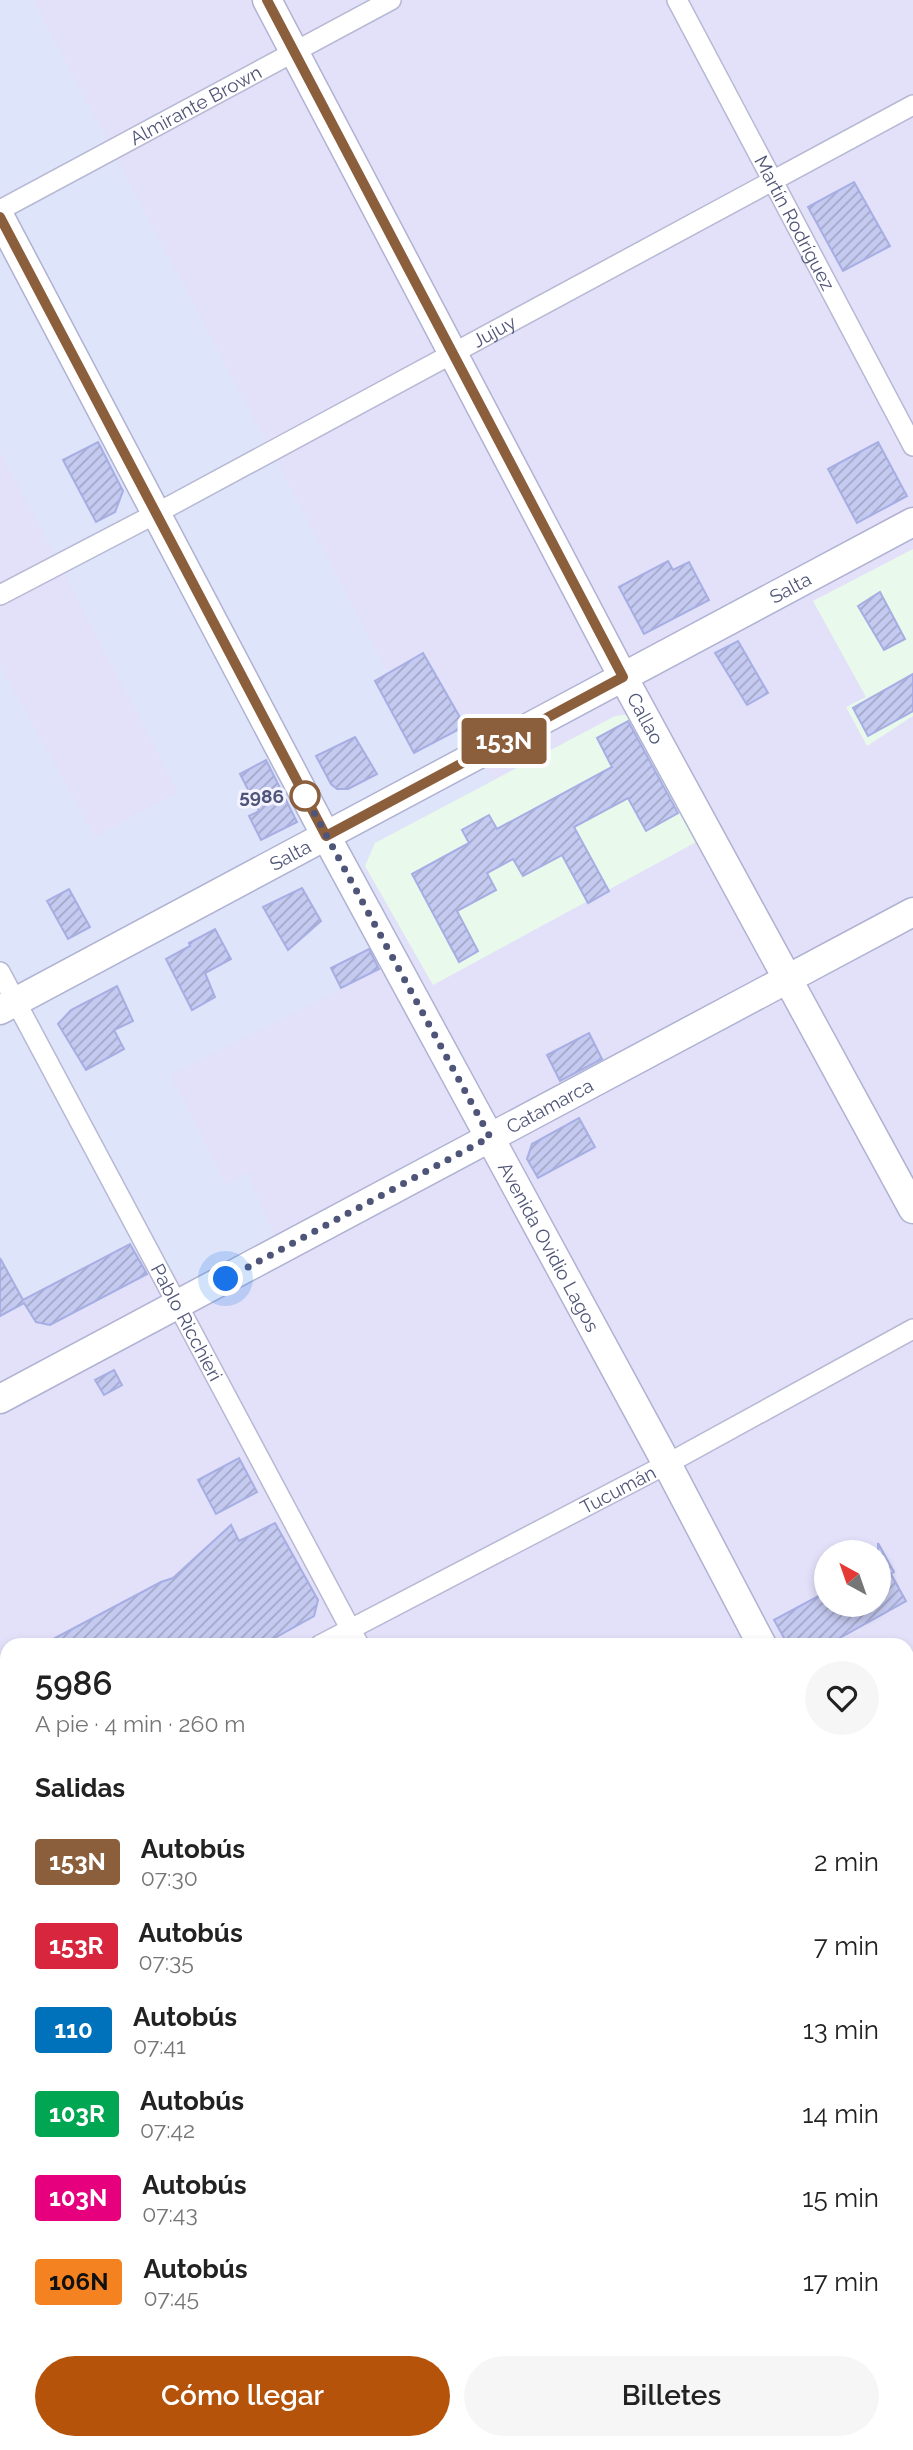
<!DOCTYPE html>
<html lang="es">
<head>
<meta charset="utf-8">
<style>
  :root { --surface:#fff; --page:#f6f6f6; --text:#222; --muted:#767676; --accent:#b45309 }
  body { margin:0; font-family:Raleway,sans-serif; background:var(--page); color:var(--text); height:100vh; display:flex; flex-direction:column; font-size:26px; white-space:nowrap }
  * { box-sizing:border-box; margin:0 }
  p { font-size:23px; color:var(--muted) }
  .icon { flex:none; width:38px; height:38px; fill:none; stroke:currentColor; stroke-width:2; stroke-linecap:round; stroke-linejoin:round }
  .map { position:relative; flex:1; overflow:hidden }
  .sheet { position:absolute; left:0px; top:1638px; width:914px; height:812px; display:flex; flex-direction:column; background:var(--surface); border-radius:21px 21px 0 0; box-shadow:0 4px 10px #0003 }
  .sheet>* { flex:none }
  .badge { padding:0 14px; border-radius:5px; font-size:24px; line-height:46px }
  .needle { width:46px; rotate:320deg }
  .buttons { position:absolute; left:814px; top:1540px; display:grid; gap:14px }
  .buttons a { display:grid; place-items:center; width:77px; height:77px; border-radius:50%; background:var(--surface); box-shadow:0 4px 10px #0003; font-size:35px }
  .you { position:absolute; width:35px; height:35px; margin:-18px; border:5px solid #fff; border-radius:50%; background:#1a73e8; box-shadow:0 0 0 10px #1a73e833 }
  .map>.badge { position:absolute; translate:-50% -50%; box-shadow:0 0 0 4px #fff }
  h2 { padding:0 35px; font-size:26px; line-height:63px }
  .round { display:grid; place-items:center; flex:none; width:74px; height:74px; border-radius:37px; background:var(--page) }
  .summary { display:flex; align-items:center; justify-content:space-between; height:119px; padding:0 35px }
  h1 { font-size:33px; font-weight:600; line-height:52px }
  .button { display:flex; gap:14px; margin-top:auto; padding:14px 35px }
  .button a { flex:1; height:80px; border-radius:42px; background:var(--accent); color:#fff; font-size:28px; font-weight:600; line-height:80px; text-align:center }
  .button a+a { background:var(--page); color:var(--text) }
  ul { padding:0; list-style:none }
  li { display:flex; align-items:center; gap:21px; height:84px; padding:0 35px }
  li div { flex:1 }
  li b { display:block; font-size:26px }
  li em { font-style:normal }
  li .badge { min-width:77px; font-weight:700; text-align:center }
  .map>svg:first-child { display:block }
</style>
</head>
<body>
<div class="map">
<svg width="913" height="2450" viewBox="0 0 913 2450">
  <defs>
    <pattern id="forest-crowns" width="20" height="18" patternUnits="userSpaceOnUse" patternTransform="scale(1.75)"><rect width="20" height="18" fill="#ebcae8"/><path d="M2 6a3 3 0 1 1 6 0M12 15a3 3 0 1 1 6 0" fill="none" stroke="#c1a7c1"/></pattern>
    <pattern id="building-hatch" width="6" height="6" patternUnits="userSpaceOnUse" patternTransform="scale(1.75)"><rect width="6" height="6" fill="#c5caf1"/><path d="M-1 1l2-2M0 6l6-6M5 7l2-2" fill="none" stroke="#a2a7c8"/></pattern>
  </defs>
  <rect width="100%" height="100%" fill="#eeedfc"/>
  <path fill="#e2e1f9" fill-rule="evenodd" d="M0 0H913V2450H0ZM826 1552H878V1605H826ZM7 1645H906V2443H7Z"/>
  <polygon fill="#dee4f9" points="0,0 33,0 388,673 375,681 414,753 465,726 493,780 375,843 364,870 410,954 170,1075 226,1185 247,1172 274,1235 188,1283 130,1244 35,1294 28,1309 0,1262 0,666 95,837 178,792 0,450"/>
  <g fill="#e9f9eb">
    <polygon points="913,549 913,716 867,746 846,707 866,697 813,601"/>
    <polygon points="632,714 700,840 433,985 365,866 375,843 615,716"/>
    <polygon points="7,1839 7,2187 0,2191 0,1843"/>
  </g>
  <polygon fill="#e0f0fa" points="436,2443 683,2443 687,2450 440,2450"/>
  <polygon fill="url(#forest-crowns)" points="7,2211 7,2443 397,2443 400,2450 0,2450 0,2215"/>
  <g fill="url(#building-hatch)" stroke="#a6aee3" stroke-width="2">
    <polygon points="854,182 890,246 843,271 808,207"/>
    <polygon points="98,442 123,491 115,512 96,522 63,460"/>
    <polygon points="878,442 907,496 857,523 828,469"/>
    <polygon points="668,561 673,570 689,562 709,600 644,634 619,587"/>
    <polygon points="880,592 905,639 884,650 858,606"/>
    <polygon points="738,641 768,693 747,705 715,653"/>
    <polygon points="423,653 465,726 414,753 375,681"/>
    <polygon points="913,674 913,711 868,736 853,708"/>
    <polygon points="628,721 678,813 646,831 628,798 574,827 609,891 588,903 562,855 523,876 513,859 487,873 496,890 457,911 478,951 459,962 412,874 469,843 462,830 489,815 497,829 612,767 597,738"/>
    <polygon points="355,737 377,774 348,789 337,789 331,784 316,756"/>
    <polygon points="266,760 297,822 261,840 249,816 259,811 240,774"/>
    <polygon points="302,888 321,921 288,950 263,907"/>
    <polygon points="69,889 90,927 68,939 47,901"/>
    <polygon points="215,929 231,959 205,973 215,997 192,1010 166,959 190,946 189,943"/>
    <polygon points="369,949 379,969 341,988 331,968"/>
    <polygon points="117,986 133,1021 114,1030 124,1049 86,1070 58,1024 71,1010"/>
    <polygon points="589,1033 602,1059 560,1081 547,1055"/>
    <polygon points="579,1118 595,1147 538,1178 527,1159 532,1144"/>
    <polygon points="130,1244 147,1274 50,1325 36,1322 24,1303 0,1316 0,1258 23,1300"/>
    <polygon points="114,1370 122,1385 104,1395 95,1380"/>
    <polygon points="239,1458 257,1492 216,1514 198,1480"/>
    <polygon points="275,1523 318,1600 314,1616 262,1645 42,1645 161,1582 173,1578 231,1525 239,1541"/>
    <polygon points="878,1543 894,1572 891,1574 906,1601 827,1645 788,1645 774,1620 826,1592 826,1605 878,1605"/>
  </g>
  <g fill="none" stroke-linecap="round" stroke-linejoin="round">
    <g stroke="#b7b9d4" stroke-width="12">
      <g id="service">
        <polyline points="0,2226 7,2239"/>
        <polyline points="0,2313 7,2307"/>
      </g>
    </g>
    <g stroke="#b7b9d4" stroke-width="22">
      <g id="minor">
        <path id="s1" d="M677 0 913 446"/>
        <path id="s2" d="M0 210 391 0"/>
        <path id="s3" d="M0 595 157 513 913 105"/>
        <path id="s4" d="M0 972 359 1645"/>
        <path id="s5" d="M320 1645 667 1464 913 1329"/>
        <polyline points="0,1684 7,1697"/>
        <polyline points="906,1731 913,1727"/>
        <polyline points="0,1817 7,1813"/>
        <polyline points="906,2122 913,2119"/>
        <polyline points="0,2215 7,2211"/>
        <polyline points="397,2443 400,2450"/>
        <polyline points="784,2443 788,2450"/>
      </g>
    </g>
    <g stroke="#afb2d2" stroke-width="31">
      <g id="secondary">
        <path id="s6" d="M267 0 623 677 913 1209"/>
        <path id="s7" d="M0 217 326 836 667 1464 762 1645"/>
        <path id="s8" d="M0 1010 913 522"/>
        <path id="s9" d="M0 1399 913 912"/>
        <polyline points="906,1919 913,1931"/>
      </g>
    </g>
    <g stroke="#a7add7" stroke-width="3.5" stroke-dasharray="2 5" stroke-linecap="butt">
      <polyline points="85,2443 88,2450"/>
      <polyline points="330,2450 343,2443"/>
    </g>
    <use href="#service" stroke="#fff" stroke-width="10"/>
    <use href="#minor" stroke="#fff" stroke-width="19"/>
    <use href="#secondary" stroke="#fff" stroke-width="28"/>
  </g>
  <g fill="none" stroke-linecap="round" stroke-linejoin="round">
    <g stroke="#fff" stroke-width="16">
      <polyline id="line" points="0,217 326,836 623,677 267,0"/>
    </g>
    <use href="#line" stroke="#8b5e3c" stroke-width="10"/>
    <polyline stroke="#4f5578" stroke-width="7" stroke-dasharray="0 12.6" points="226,1279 490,1137 305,796"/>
  </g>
  <circle fill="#fff" stroke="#8b5e3c" stroke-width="3.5" cx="305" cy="796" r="14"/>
  <g text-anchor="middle" stroke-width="6" stroke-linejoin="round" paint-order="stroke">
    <g font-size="19" fill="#4f5578" stroke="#f4f3ff">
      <text dy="7" stroke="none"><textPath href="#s2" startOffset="222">Almirante Brown</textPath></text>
      <text dy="7" stroke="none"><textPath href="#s1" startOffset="252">Martín Rodríguez</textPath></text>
      <text dy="7" stroke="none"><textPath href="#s3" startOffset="560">Jujuy</textPath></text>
      <text dy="7" stroke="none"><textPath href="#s8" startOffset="896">Salta</textPath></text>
      <text dy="7" stroke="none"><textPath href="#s6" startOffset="812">Callao</textPath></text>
      <text dy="7" stroke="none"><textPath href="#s8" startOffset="329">Salta</textPath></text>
      <text dy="7" stroke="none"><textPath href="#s9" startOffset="623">Catamarca</textPath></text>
      <text dy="7" stroke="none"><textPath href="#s7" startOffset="1167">Avenida Ovidio Lagos</textPath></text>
      <text dy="7" stroke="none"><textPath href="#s4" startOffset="397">Pablo Ricchieri</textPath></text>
      <text dy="7" stroke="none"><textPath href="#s5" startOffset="336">Tucumán</textPath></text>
    </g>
    <g font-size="19" font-weight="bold" fill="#4f5578" stroke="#f4f3ff" text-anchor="end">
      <text x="284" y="803">5986</text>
    </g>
  </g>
</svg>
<div class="buttons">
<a><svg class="needle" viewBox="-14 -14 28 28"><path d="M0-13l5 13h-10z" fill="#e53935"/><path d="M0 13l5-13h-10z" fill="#767676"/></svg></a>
</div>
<div class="you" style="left:226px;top:1279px"></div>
<b class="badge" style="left:504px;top:741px;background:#8b5e3c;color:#fff">153N</b>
<section class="sheet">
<div class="summary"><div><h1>5986</h1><p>A pie · 4 min · 260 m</p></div><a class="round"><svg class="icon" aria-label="heart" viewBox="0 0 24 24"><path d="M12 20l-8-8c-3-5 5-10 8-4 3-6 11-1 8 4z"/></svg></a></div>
<h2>Salidas</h2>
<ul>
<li><span class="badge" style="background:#8b5e3c;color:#fff">153N</span><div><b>Autobús</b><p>07:30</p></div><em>2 min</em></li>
<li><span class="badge" style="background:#d7263d;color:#fff">153R</span><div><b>Autobús</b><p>07:35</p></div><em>7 min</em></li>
<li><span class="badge" style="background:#0072bc;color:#fff">110</span><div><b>Autobús</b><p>07:41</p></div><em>13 min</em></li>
<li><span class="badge" style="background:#00a651;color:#fff">103R</span><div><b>Autobús</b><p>07:42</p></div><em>14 min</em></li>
<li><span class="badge" style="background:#e6007e;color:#fff">103N</span><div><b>Autobús</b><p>07:43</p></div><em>15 min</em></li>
<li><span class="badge" style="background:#f58220;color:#111">106N</span><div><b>Autobús</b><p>07:45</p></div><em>17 min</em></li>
</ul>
<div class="button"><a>Cómo llegar</a><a>Billetes</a></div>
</section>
</div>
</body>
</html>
